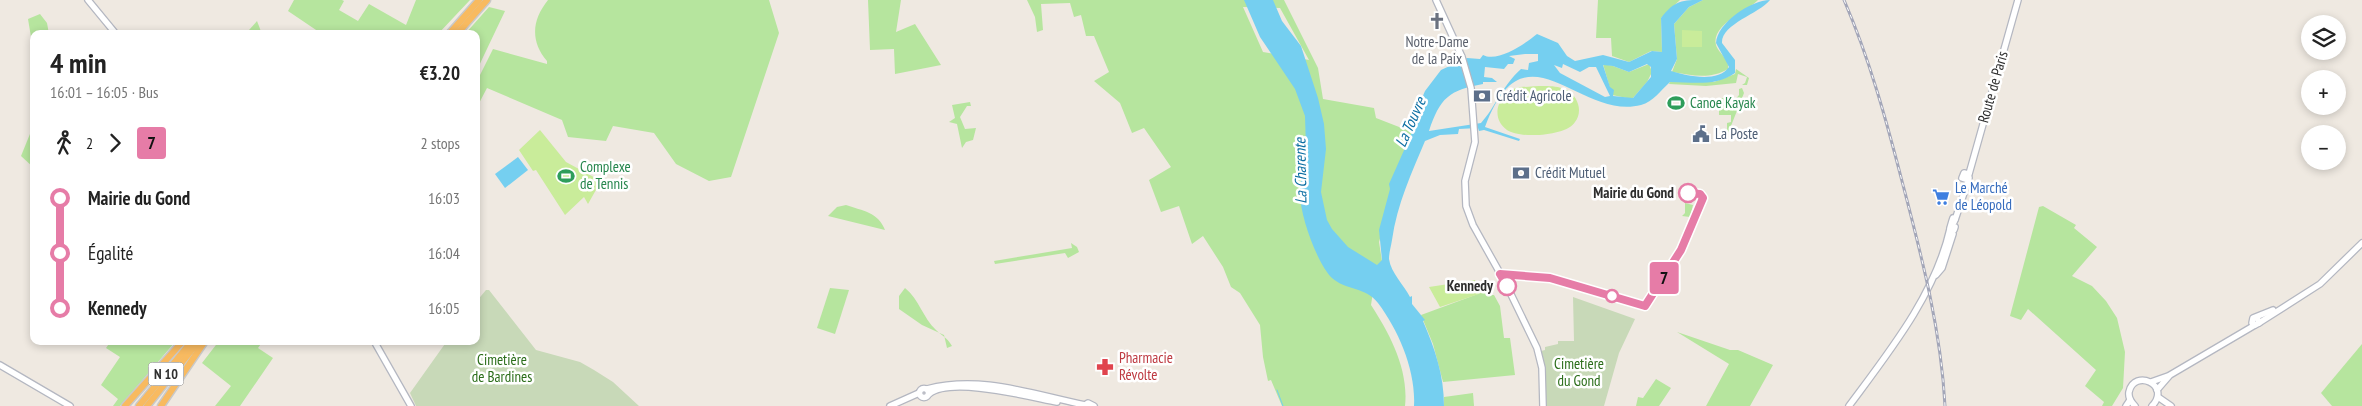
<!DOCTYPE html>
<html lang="en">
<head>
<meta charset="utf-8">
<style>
  :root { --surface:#fff; --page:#f2f2f2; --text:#222; --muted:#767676 }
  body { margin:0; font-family:"PT Sans Narrow",sans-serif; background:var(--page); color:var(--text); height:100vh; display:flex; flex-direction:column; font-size:19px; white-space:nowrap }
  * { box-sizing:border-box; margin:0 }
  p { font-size:16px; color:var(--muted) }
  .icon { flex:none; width:28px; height:28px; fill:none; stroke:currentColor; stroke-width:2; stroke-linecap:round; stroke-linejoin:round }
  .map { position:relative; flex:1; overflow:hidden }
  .panel { position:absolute; left:30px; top:30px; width:450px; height:315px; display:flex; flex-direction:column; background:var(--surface); border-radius:10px; box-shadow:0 2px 8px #0003 }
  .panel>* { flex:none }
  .badge { padding:0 10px; border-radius:4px; font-size:18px; line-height:32px }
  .buttons { position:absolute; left:2301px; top:15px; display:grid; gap:10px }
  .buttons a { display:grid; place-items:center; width:45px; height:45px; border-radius:50%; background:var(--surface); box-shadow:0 2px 8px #0003; font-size:25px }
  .map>.badge { position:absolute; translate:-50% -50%; box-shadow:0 0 0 2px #fff }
  .legs { display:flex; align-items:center; gap:8px; height:55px; padding:0 20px; font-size:16px }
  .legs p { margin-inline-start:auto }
  .summary { display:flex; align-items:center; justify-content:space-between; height:85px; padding:0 20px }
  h1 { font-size:28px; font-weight:700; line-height:38px }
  ul { padding:0 20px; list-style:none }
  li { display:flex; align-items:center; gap:18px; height:55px; font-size:19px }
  li i { display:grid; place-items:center; width:8px; height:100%; margin:0 6px; background:currentColor }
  li i::after { content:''; width:12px; height:12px; margin:-6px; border:4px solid; border-radius:50%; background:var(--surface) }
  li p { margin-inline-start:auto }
  li:first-child i { background:linear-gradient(#0000 50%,currentColor 0) }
  li:last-child i { background:linear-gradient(currentColor 50%,#0000 0) }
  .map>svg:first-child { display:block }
</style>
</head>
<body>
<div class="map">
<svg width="2362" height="406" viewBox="0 0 2362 406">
  <rect width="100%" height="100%" fill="#efe9e1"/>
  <g fill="#b6e59e" fill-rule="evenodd">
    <polygon points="294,0 342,0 344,1 339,10 358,21 369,4 406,25 416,0 470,0 438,34 322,34 288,11"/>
    <path d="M548 0H769L779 33 731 177 709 181 676 164 654 133 613 126 606 141 568 137 562 120 487 88 476 109V83L493 49 547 64V61C530 41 532 20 548 0Z"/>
    <polygon points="868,0 901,0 896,32 915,24 941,65 895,74 894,49 870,50"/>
    <path d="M1027 0H1284L1318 68 1323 99 1374 108 1376 118 1412 132 1379 242 1382 261 1377 266 1371 305C1390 334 1409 370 1405 406H1282L1271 380 1268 381 1263 357 1260 325 1240 293 1231 287 1223 267 1203 236 1192 244 1179 206 1161 212 1149 180 1171 167 1144 128 1132 133 1120 103 1094 81 1109 72 1094 36H1086L1081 15 1074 17 1070 3 1041 4 1043 30 1037 32 1035 17ZM1243 7 1280 8 1309 60 1263 52Z"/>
    <polygon points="1598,0 1680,0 1661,18 1662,52 1651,51 1629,62 1612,56 1611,38 1596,38"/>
    <path d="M1703 0H1758C1748 11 1711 24 1716 45 1719 54 1730 59 1728 69 1709 80 1692 75 1672 72L1677 59 1674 24 1689 7Z"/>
    <polygon points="489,7 505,11 476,72 476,34 465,34"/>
    <polygon points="40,14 47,23 49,34 34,34 33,49 28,19"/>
    <polygon points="257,21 262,34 251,34 249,30"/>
    <polygon points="1603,64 1613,66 1629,72 1649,64 1652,72 1647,82 1632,99 1612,95"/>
    <polygon points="1736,69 1749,78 1747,85 1742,85 1745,83 1747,77 1738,74 1736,83 1706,86 1669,84 1670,82 1714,82 1735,74"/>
    <polygon points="1742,88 1744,93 1727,136 1722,138 1721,132 1727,131 1727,123 1731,122 1731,115 1719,115 1719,98 1730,98 1731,101 1734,101 1739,95 1739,89"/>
    <polygon points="970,102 971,106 967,106 960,117 965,129 976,128 973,140 966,142 962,148 957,124 949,122 955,118 952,105"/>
    <polygon points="34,124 34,168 21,156"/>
    <polygon points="1685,203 1693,205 1690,217 1682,216 1685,213"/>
    <path d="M846 205C863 211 878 212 885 230L828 216 837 207Z"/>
    <polygon points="2043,206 2076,225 2074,228 2097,247 2072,276 2092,286 2106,301 2117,318 2125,352 2123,388 2112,406 2102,406 2104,402 2085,386 2096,370 2028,309 2021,320 2010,316 2039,207"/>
    <polygon points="1071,243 1077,247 1079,252 1068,258 1065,253 995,264 994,261 1072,248"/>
    <polygon points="830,288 849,290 835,334 817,328"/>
    <path d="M905 288C919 299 923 318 936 330 943 337 946 336 952 346L947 348 944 335 922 325 899 309V296Z"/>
    <polygon points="1486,291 1488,295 1494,295 1500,306 1504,338 1510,338 1515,375 1443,382 1433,344 1421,315"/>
    <polygon points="1677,332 1730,350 1738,350 1773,365 1750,406 1706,406 1729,364"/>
    <polygon points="111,341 176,341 120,406 113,406 118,399 101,385 120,357 106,348"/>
    <polygon points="219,341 263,341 258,348 273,358 240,406 215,406 231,386 202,363"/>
    <polygon points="2362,344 2362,406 2332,406 2321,393"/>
    <polygon points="1656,379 1671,388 1659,406 1636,406 1638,397 1643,398"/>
    <polygon points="1473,393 1474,406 1444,406 1444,397"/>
  </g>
  <g fill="#c8d9b8">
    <polygon points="486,290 489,290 536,350 580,362 594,370 613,382 639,406 416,406 410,393 447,341 476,341 476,302"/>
    <polygon points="1573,297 1635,319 1619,353 1604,406 1546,406 1544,364 1541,351 1545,350 1545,347 1558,344 1558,341 1574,341"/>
  </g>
  <g fill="#c9ec9a">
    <polygon points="1682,30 1702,31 1702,47 1682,47"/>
    <path d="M1520 87C1539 87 1571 80 1578 104 1580 110 1579 117 1575 122 1567 136 1520 139 1507 130 1488 116 1500 91 1520 87Z"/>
    <polygon points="540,130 566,162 601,181 588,204 584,197 565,215 536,170 533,171 519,150"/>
    <polygon points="1475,280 1476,283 1492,281 1494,289 1440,307 1429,287"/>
  </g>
  <g fill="#75cff0" fill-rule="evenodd">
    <path d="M1244 0H1273L1282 21 1301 46 1318 98 1324 124 1326 149 1321 192 1327 220 1332 229 1348 247 1377 265 1382 260 1379 230 1390 189 1389 184 1417 121 1414 117 1425 91 1441 70 1467 58 1480 59 1483 55C1498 63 1526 43 1537 34L1558 43 1567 56 1575 61 1603 55 1629 62 1652 51 1662 52 1661 18C1675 0 1682 0 1703 0L1689 7 1674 24 1677 59 1671 71C1687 76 1718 83 1729 67L1716 43C1717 23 1751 0 1770 0 1759 14 1721 24 1722 43L1735 60V73C1715 87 1693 82 1670 82 1661 90 1653 102 1641 105 1578 121 1525 19 1485 127L1520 139 1519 141 1484 130 1479 131 1478 128 1459 129 1458 134 1440 135 1425 141C1412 172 1397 204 1392 240 1391 246 1389 253 1389 259 1391 273 1404 285 1410 297L1412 296V304L1425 320 1423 321C1435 349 1444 375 1444 406H1414C1416 371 1399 331 1378 303 1366 287 1345 290 1332 278 1316 263 1291 196 1303 176L1306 148 1305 116 1295 89 1260 37ZM1525 54H1538V61L1529 63 1528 70 1521 69C1502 86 1495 108 1481 123L1429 131C1440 98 1449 90 1483 84V82H1497L1492 78 1484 77 1485 67 1504 69 1508 64H1513L1515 59 1509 56ZM1563 64 1580 72 1589 67H1596L1610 96 1605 97 1560 73 1554 65 1562 68ZM1647 64 1651 67V77L1633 98 1613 96 1614 90 1610 87 1603 65 1613 66 1629 72Z"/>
    <polygon points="518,157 528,170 505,188 495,174"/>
  </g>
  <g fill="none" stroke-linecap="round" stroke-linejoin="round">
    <polyline stroke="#75cff0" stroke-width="1" points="1277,390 1283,406"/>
    <g stroke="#b4b7c1" stroke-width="8">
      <g id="secondary">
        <polyline points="88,0 116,34"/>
        <polyline points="1436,0 1462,57 1471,88 1475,142 1465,181 1466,206 1473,225 1505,282 1537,348 1542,368 1543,406"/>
        <polyline points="1969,174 2018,0"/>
        <polyline points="1955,220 1969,178 1968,174 1964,173 1962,178 1968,180"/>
        <polyline points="1951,226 1955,227 1954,230 1950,228 1952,221 1954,222 1955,219 1953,218 1952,221"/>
        <polyline points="1936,275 1942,268 1953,234"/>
        <polyline points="2257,317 2259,323 2255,325 2252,323 2253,318 2273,310"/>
        <polyline points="2259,323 2320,284 2362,243"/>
        <polyline points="374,341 411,406"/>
        <polyline points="0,365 70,406"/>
        <polyline points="2151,382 2168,376"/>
        <circle cx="924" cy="393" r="4.5"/>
        <path d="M927 389C981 375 1031 394 1085 405"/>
        <polyline points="2157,390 2170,375 2255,325"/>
        <path d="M929 394C951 376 1030 397 1057 402"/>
        <polyline points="2158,397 2171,406"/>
        <polyline points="890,406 919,393"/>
        <polyline points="1084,406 1088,403 1094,406"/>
        <path d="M1849 406C1889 352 1935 295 1950 229"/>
        <polyline points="2126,406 2130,400"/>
        <path d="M2135 406C2131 402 2128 398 2129 392 2134 368 2172 385 2152 406"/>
      </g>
    </g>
    <g stroke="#c9c9c9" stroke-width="9">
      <g id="trunk">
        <polyline points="449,34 479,0"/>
        <polyline points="457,34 487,0"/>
        <polyline points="125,406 183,341"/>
        <polyline points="139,406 192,341"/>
        <polyline points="147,406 199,341"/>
        <polyline points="161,406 205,341"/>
      </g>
    </g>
    <use href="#secondary" stroke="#fff" stroke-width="5.5"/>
    <use href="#trunk" stroke="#f8ba60" stroke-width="6"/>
    <g stroke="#a3a6b8" stroke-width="3">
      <path id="rail" d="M1844 0C1870 60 1887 123 1903 185 1922 258 1941 330 1945 406"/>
    </g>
    <use href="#rail" stroke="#fff" stroke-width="1" stroke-dasharray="4" stroke-linecap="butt"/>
  </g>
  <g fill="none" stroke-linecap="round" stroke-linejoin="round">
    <g stroke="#fff" stroke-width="11">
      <polyline id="line-1" points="1507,286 1500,274 1550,278 1645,306 1681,250 1703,198 1700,194 1688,193"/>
    </g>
    <use href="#line-1" stroke="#e67ca7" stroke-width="8"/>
  </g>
  <defs>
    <g id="church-bare" transform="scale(1.35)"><path d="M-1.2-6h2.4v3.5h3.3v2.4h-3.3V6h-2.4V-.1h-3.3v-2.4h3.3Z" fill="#6b7280" stroke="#fff" stroke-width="2.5" paint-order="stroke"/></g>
    <g id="bank-bare" transform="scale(1.35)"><path d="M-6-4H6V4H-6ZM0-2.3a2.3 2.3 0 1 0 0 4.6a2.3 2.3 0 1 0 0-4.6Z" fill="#5c6f8a" stroke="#fff" stroke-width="2.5" paint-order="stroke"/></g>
    <g id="stadium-bare" transform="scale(1.35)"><path d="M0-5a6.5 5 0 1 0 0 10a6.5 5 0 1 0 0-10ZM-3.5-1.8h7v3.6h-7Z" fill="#2e9e5b" stroke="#fff" stroke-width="2.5" paint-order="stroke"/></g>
    <g id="civic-bare" transform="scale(1.35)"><path d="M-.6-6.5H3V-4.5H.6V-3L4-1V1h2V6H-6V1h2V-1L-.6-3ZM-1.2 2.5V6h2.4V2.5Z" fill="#5c6f8a" stroke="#fff" stroke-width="2.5" paint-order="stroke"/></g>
    <g id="supermarket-bare" transform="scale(1.35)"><path d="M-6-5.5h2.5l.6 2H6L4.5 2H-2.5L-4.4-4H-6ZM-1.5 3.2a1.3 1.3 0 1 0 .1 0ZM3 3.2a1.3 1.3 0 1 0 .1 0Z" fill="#3f7fe0" stroke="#fff" stroke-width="2.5" paint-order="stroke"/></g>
    <g id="pharmacy-bare" transform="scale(1.35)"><path d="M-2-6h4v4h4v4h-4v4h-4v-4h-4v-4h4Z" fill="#e0444e" stroke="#fff" stroke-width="2.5" paint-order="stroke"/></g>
  </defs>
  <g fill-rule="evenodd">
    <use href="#church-bare" x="1437" y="21"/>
    <use href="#bank-bare" x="1482" y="96"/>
    <use href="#stadium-bare" x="1676" y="103"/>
    <use href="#civic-bare" x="1701" y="134"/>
    <use href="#bank-bare" x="1521" y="173"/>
    <use href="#stadium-bare" x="566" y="176"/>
    <use href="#supermarket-bare" x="1941" y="197"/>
    <use href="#pharmacy-bare" x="1105" y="367"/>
  </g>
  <g fill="#fff" stroke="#e67ca7" stroke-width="2.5">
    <circle cx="1688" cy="193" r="9"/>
    <circle cx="1507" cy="286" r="9"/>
    <circle cx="1612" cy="296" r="6"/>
  </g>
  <g text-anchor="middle" stroke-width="5" stroke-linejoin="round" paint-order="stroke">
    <rect fill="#fff" stroke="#6d6d6d" stroke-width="1" x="148.5" y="362.5" width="35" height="23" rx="4"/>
    <g font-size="14" font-weight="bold" fill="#2e2e2e">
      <text x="166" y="379">N 10</text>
    </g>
    <g font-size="15" fill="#5b616d" stroke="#fff">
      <text x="1437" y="47">Notre-Dame<tspan x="1437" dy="17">de la Paix</tspan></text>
    </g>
    <g font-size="15" fill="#2e2e2e" stroke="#fff">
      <text transform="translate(1993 87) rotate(-74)" y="5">Route de Paris</text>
    </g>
    <g font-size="15" fill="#4e5e75" stroke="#fff" text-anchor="start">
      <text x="1496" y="101">Crédit Agricole</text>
      <text x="1715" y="139">La Poste</text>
      <text x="1535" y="178">Crédit Mutuel</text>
    </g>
    <g font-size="15" fill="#27864d" stroke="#fff" text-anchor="start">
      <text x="1690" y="108">Canoe Kayak</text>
      <text x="580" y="172">Complexe<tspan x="580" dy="17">de Tennis</tspan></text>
    </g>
    <g font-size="15" fill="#366cbe" stroke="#fff" text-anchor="start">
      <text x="1955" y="193">Le Marché<tspan x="1955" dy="17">de Léopold</tspan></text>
    </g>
    <g font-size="15" font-weight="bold" fill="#2e2e2e" stroke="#fff" text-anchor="end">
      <text x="1674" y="198">Mairie du Gond</text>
      <text x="1493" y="291">Kennedy</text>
    </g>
    <g font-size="15" fill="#be3a42" stroke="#fff" text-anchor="start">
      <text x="1119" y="363">Pharmacie<tspan x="1119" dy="17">Révolte</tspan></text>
    </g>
    <g font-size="15" fill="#2c6e1b" stroke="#fff">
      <text x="502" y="365">Cimetière<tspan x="502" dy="17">de Bardines</tspan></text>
      <text x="1579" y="369">Cimetière<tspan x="1579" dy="17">du Gond</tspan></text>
    </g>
    <g font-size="16" font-style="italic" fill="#0d6fa3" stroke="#fff">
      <text transform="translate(1410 122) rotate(-66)" y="6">La Touvre</text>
      <text transform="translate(1300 171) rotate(-91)" y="6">La Charente</text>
    </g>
  </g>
</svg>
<div class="buttons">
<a><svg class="icon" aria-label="layers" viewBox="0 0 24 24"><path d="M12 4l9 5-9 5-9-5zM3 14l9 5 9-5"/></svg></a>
<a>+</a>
<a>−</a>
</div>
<b class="badge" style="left:1664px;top:278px;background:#e67ca7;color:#111">7</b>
<section class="panel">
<div class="summary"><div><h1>4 min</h1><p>16:01 – 16:05 · Bus</p></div><b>€3.20</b></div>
<div class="legs"><svg class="icon" aria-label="walk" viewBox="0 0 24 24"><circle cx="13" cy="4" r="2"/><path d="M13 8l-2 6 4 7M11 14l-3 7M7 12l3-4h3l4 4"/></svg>2<svg class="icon" aria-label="forward" viewBox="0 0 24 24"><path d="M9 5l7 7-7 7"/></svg><b class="badge" style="background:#e67ca7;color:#111">7</b><p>2 stops</p></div>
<ul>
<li><i style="color:#e67ca7"></i><b>Mairie du Gond</b><p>16:03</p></li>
<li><i style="color:#e67ca7"></i><span>Égalité</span><p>16:04</p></li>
<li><i style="color:#e67ca7"></i><b>Kennedy</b><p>16:05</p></li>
</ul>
</section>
</div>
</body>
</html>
